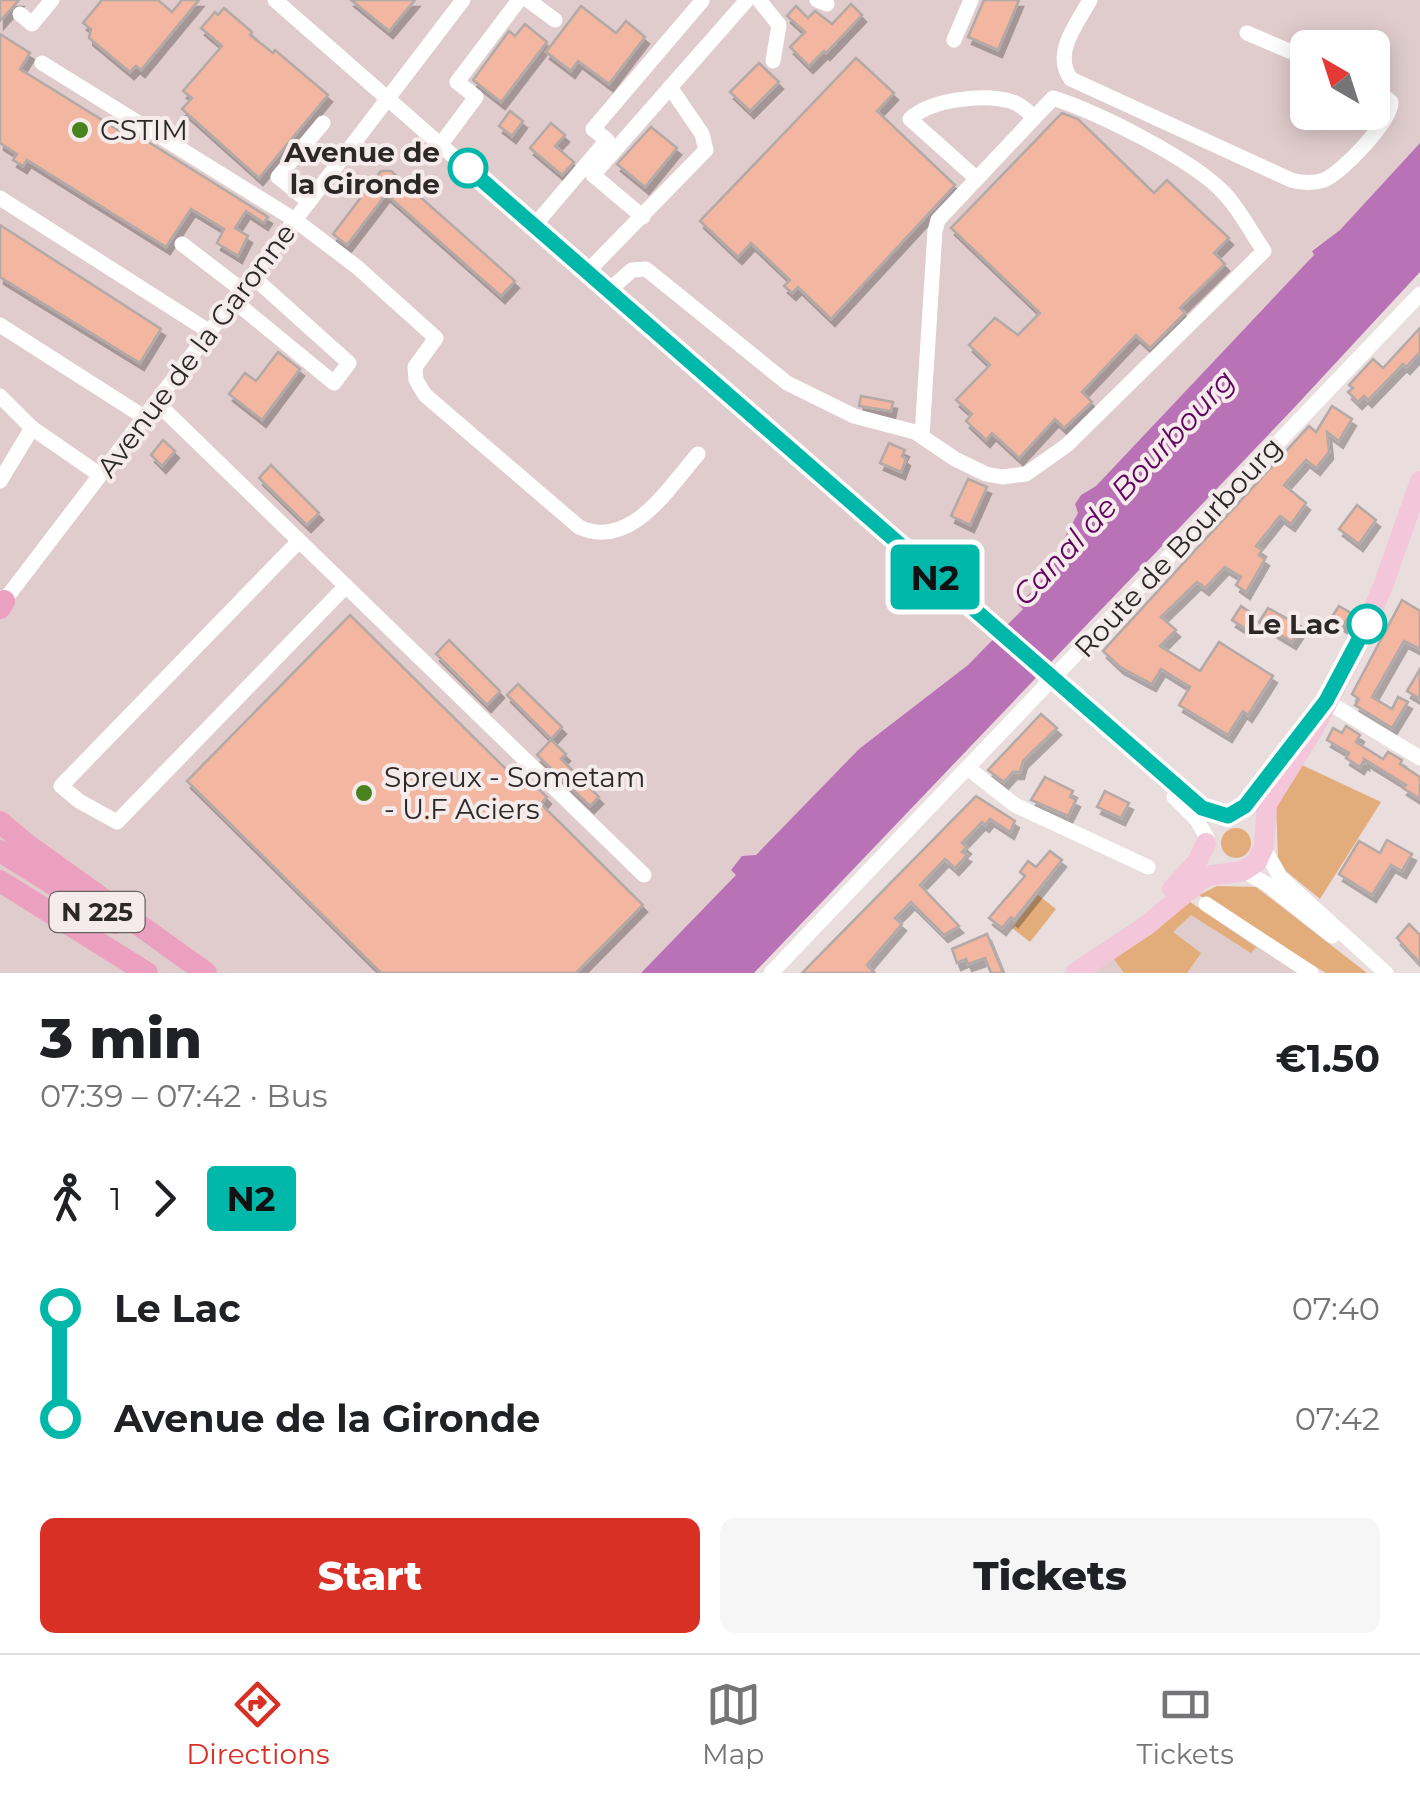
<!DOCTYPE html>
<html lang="en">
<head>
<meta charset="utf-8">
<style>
  :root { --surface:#fff; --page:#f6f6f6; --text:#202124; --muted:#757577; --line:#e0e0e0; --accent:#d93025 }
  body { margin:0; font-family:Montserrat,sans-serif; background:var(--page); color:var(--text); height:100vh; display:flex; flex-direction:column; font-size:38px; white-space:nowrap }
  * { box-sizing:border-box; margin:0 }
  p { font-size:32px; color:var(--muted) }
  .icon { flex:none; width:55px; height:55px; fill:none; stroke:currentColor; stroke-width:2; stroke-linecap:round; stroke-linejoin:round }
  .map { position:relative; height:973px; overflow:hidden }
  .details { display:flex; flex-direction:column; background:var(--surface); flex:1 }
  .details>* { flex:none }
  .badge { padding:0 20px; border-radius:8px; font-size:35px; line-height:65px }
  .needle { width:65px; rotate:321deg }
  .buttons { position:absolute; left:1290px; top:30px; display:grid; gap:20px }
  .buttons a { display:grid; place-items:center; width:100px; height:100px; border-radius:15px; background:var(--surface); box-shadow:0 5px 25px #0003; font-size:50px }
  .map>.badge { position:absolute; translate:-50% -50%; box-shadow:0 0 0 5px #fff }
  .legs { display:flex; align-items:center; gap:15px; height:110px; padding:0 40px; font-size:32px }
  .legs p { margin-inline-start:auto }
  .head { display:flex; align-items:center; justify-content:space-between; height:170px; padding:0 40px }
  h1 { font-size:55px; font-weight:800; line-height:75px }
  .primary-button { display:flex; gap:20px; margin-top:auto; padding:20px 40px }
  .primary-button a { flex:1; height:115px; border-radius:15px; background:var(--accent); color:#fff; font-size:40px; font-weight:800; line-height:115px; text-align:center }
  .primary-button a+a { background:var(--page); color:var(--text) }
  ul { padding:0 40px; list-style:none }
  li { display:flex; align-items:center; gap:35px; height:110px; font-size:38px }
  li i { display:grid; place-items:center; width:15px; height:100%; margin:0 12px; background:currentColor }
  li i::after { content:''; width:25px; height:25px; margin:-12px; border:8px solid; border-radius:50%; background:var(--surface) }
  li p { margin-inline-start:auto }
  li:first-child i { background:linear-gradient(#0000 50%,currentColor 0) }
  li:last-child i { background:linear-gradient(currentColor 50%,#0000 0) }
  .tabs { display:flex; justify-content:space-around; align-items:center; height:140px; border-top:2px solid var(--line); background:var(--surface); font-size:28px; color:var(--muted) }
  .tabs a { display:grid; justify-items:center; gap:5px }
  .tabs .selected { color:var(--accent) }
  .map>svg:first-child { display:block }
</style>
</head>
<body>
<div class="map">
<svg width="1420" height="973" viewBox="0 0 1420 973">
  <defs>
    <filter id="shadow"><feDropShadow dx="4" dy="7" stdDeviation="0" flood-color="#0004"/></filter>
  </defs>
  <rect width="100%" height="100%" fill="#e9ddde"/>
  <g fill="#e0cccc" fill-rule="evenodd">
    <path d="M0 0H1420V143L1340 230 1312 250 1315 254 1096 486 1081 495 1075 504 1078 513 1038 586 1019 604 1023 609 968 665 859 749 641 973H0ZM1308 48H1372V112H1308Z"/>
    <polygon points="1190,902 1299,973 1084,973"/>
  </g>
  <g fill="#e3ad7b">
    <polygon points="1302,765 1381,802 1320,899 1286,871 1278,857 1276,803"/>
    <circle cx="1236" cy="843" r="15"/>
    <polygon points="1217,886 1256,887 1367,973 1326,973 1199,895"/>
    <polygon points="1038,895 1056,909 1030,942 1012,928"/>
    <polygon points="1190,902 1256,947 1251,953 1191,915 1173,932 1201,953 1187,973 1124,973 1114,959"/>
  </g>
  <polygon fill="#b972b6" points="1420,143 1420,272 1292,410 754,973 641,973 736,875 731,870 742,856 756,855 859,749 968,665 1023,609 1018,604 1038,586 1078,513 1075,504 1081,495 1096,486 1314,255 1312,251 1340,230"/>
  <g fill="#f2b6a1" stroke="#b3a9a6" stroke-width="2.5" filter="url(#shadow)">
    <polygon points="0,0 19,0 0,21"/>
    <polygon points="102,0 158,0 172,12 182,0 199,0 141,70 136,66 130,72 89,38 91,29 83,23"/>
    <polygon points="351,0 415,0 389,31"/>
    <polygon points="984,0 1019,0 998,50 968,37"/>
    <polygon points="851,4 862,15 826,53 824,51 809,66 790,47 805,32 787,16 796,6 808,18 815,11 832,24"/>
    <polygon points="581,6 616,33 626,21 645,37 609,84 578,61 571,71 546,52"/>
    <polygon points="224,8 252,32 250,35 273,53 275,50 328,95 259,178 182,109 192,98 183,91 222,46 201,28 215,12 218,15"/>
    <polygon points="525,24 547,42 501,102 473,80 509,31 515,36"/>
    <polygon points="0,34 30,53 20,69 128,136 134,133 268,217 264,223 246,211 235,228 248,236 238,256 217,243 224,229 191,209 166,247 27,160 23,166 13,160 17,154 0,143"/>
    <polygon points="856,58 894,93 877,111 955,185 831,319 798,287 792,293 784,286 790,280 751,243 738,257 700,221"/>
    <polygon points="759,63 779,82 750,111 730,92"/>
    <polygon points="510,111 523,121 512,136 499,126"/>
    <polygon points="1062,113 1078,119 1154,193 1167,180 1229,238 1214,253 1225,264 1180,308 1185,313 1150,348 1136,335 1082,392 1092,402 1064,428 1055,419 1019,458 992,433 986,440 966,421 972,414 956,400 990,365 969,345 995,318 1018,335 1040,313 951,228"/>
    <polygon points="551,123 565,135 555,146 574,162 562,175 530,148"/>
    <polygon points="651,127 677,148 645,187 617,164"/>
    <polygon points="381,171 391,171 515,281 501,296 386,194 347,245 333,234"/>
    <polygon points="0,225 161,329 140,363 0,277"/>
    <polygon points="1420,328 1420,352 1406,367 1403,364 1368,400 1364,396 1358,402 1348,392 1353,388 1349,385 1373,359 1383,368"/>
    <polygon points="278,352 300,369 262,420 229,394 245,373 256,381"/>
    <polygon points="861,396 893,402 891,411 859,406"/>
    <polygon points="1332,406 1352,419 1339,441 1327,432 1329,452 1316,468 1306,460 1284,485 1306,503 1291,524 1280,516 1256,546 1262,550 1259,555 1265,559 1246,592 1236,585 1241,577 1225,567 1205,588 1197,582 1161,617 1176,630 1160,646 1200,671 1219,642 1273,676 1248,715 1243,711 1228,735 1179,705 1190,687 1161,669 1152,684 1120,667 1103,651 1309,426 1316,432"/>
    <polygon points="163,440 175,451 162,466 151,455"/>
    <polygon points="889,443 905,450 902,456 906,459 901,472 880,463"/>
    <polygon points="271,465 319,513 307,525 259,478"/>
    <polygon points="968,479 987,487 970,525 951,516"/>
    <polygon points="1357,505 1376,520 1359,544 1339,529"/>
    <polygon points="1402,600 1420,611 1420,649 1404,641 1372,697 1392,709 1398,697 1408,702 1392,728 1355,705 1359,699 1352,694"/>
    <polygon points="1241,606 1254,615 1246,629 1232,620"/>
    <polygon points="1339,606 1351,613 1343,626 1331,618"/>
    <polygon points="1268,608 1302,627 1292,642 1259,622"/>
    <polygon points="350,615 511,774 517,768 547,797 541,804 643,905 576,973 381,973 187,781"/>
    <polygon points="449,640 500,691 487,705 436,654"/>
    <polygon points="1420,669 1420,699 1407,691"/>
    <polygon points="518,684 562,727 551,739 507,695"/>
    <polygon points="1041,714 1057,728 1023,761 1020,772 1013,772 1004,782 988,770"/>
    <polygon points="1346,726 1360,735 1356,742 1383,759 1388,752 1402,760 1400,764 1420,777 1420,799 1403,788 1406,785 1364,759 1365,763 1363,762 1360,767 1346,758 1349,753 1327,740 1333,728 1342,733"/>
    <polygon points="551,740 566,754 561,759 599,797 590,806 537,755"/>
    <polygon points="1045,777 1073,791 1070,797 1076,800 1068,816 1031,800"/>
    <polygon points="1105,791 1129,803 1121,818 1097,807"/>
    <polygon points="976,796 1015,821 1010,832 990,819 985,825 982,822 962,843 967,847 962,852 967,855 955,868 945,859 920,885 959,926 944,935 911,902 895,918 902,924 867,965 875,973 802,973"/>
    <polygon points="1387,840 1412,854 1402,871 1391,865 1372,895 1339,874 1359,841 1380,853"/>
    <polygon points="1050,851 1062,860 1014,920 1011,917 1002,928 989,918 1025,876 1020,872 1028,861 1036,867"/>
    <polygon points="1409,924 1420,935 1420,963 1397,938"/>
    <polygon points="987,934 1003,973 991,973 985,958 968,964 966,959 957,963 952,949"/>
  </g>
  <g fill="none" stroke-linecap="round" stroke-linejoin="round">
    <g stroke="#fff" stroke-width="15">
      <polyline points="275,0 1078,703 1194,801 1206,810 1227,816"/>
      <polyline points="528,0 555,20"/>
      <polyline points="759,0 779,25 773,61"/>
      <polyline points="817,0 827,4"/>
      <path d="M1090 0C1077 24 1052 53 1071 79L1291 180C1302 183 1313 184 1324 180 1342 173 1392 120 1391 102L1372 87"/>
      <polyline points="20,14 32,24 52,0"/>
      <polyline points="1247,33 1308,59"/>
      <polyline points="954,40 971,0"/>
      <path d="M42 63 295 220 357 267 436 338 415 367 416 380 425 395 579 527C631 551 669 487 698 454"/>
      <polyline points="441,144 476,97 457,82 519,0"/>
      <path d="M976 178 910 119C931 99 986 93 1013 102 1021 105 1027 111 1034 117"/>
      <polyline points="0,198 210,332"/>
      <polyline points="309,202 278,177 323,123"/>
      <polyline points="643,217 593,175 747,0"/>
      <polyline points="534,226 607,140 593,129 702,1"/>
      <polyline points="182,244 242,290"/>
      <polyline points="587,272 706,150 702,134 670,87"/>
      <path d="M608 291 632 270 646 269 787 383 854 416 915 432 955 459 986 474 1002 477 1026 474 1067 445 1264 251C1251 232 1240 210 1224 193 1192 159 1097 112 1053 98L938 220 935 231 922 436"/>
      <polyline points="234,301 334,383 349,363 252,276"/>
      <polyline points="0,325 144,417"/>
      <polyline points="0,396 32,428 100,475"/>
      <polyline points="156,402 644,875"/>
      <polyline points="0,481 32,428"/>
      <polyline points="299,541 61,786 79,801 117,822 346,586"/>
      <polyline points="0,598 4,601 463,0"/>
      <polyline points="1326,701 1420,758"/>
      <polyline points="968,768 1015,805 1148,867"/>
      <polyline points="1174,797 1197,820 1207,838"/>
      <polyline points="1264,848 1280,877 1386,973"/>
      <polyline points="1243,871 1267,884 1332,936"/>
      <polyline points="1206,904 1311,973"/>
      <polyline points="771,973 1420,294"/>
    </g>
    <g stroke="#f3c6d9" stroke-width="20">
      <polyline points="1233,815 1252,798 1274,770"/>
      <polyline points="1172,889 1197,862 1206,843"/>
      <polyline points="1075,973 1146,926 1206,876 1243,871 1257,862 1264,846 1267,804 1313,730 1356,648 1383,586 1420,481"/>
    </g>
    <g stroke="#eba0c0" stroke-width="22">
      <polyline points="0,608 4,601"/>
      <polyline points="0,822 26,844 206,973"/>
      <polyline points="0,851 115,923"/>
      <polyline points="0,881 147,973"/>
    </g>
  </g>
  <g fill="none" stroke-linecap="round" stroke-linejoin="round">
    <g stroke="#fff" stroke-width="22">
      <polyline id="line-1" points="468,168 1202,808 1228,816 1245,806 1326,701 1367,624"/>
    </g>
    <use href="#line-1" stroke="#00b8aa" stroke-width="15"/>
  </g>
  <g fill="#48831f" stroke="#f6ebeb" stroke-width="4">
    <circle cx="80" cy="130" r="10"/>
    <circle cx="364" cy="793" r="10"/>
  </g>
  <g fill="#fff" stroke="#00b8aa" stroke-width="5">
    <circle cx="468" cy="168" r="18"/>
    <circle cx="1367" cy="624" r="18"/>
  </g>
  <g text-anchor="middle" stroke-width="8" stroke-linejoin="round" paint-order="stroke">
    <rect fill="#f6ebeb" stroke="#696262" stroke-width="2.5" x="49.5" y="892" width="95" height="40" rx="8"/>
    <g font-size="25" font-weight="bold" fill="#2c2828">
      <text x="97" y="921">N 225</text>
    </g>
    <g font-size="28" fill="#2c2828" stroke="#f6ebeb" text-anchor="start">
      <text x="100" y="140">CSTIM</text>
      <text x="384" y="787">Spreux - Sometam<tspan x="384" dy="32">- U.F Aciers</tspan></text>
    </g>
    <g font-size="28" font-weight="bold" fill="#2c2828" stroke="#f6ebeb" text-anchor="end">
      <text x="440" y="162">Avenue de<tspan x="440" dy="32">la Gironde</tspan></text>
      <text x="1340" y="634">Le Lac</text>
    </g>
    <g font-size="28" fill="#2c2828" stroke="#f6ebeb">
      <text transform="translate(196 350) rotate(-53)" y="10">Avenue de la Garonne</text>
      <text transform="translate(1178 547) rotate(-47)" y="10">Route de Bourbourg</text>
    </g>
    <g font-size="30" font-style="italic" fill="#610361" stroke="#f6ebeb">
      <text transform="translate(1124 488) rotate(-47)" y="10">Canal de Bourbourg</text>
    </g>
  </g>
</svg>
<div class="buttons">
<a><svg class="needle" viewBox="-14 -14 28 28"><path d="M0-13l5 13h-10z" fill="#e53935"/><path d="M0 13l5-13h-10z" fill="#757577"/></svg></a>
</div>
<b class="badge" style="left:935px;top:577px;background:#00b8aa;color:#111">N2</b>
</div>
<section class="details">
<div class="head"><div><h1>3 min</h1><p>07:39 – 07:42 · Bus</p></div><b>€1.50</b></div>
<div class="legs"><svg class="icon" aria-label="walk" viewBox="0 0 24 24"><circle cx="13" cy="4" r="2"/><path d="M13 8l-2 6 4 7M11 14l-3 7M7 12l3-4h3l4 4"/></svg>1<svg class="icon" aria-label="forward" viewBox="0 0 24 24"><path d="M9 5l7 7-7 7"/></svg><b class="badge" style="background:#00b8aa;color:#111">N2</b></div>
<ul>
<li><i style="color:#00b8aa"></i><b>Le Lac</b><p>07:40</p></li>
<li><i style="color:#00b8aa"></i><b>Avenue de la Gironde</b><p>07:42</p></li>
</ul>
<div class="primary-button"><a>Start</a><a>Tickets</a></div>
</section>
<nav class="tabs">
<a class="selected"><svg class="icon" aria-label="directions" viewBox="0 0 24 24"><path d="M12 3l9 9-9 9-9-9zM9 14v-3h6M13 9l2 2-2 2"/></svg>Directions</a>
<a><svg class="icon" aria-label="map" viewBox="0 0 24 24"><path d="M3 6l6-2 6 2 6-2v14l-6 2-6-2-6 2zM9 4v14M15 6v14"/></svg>Map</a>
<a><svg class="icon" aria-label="tickets" viewBox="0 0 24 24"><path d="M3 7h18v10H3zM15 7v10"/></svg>Tickets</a>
</nav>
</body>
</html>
